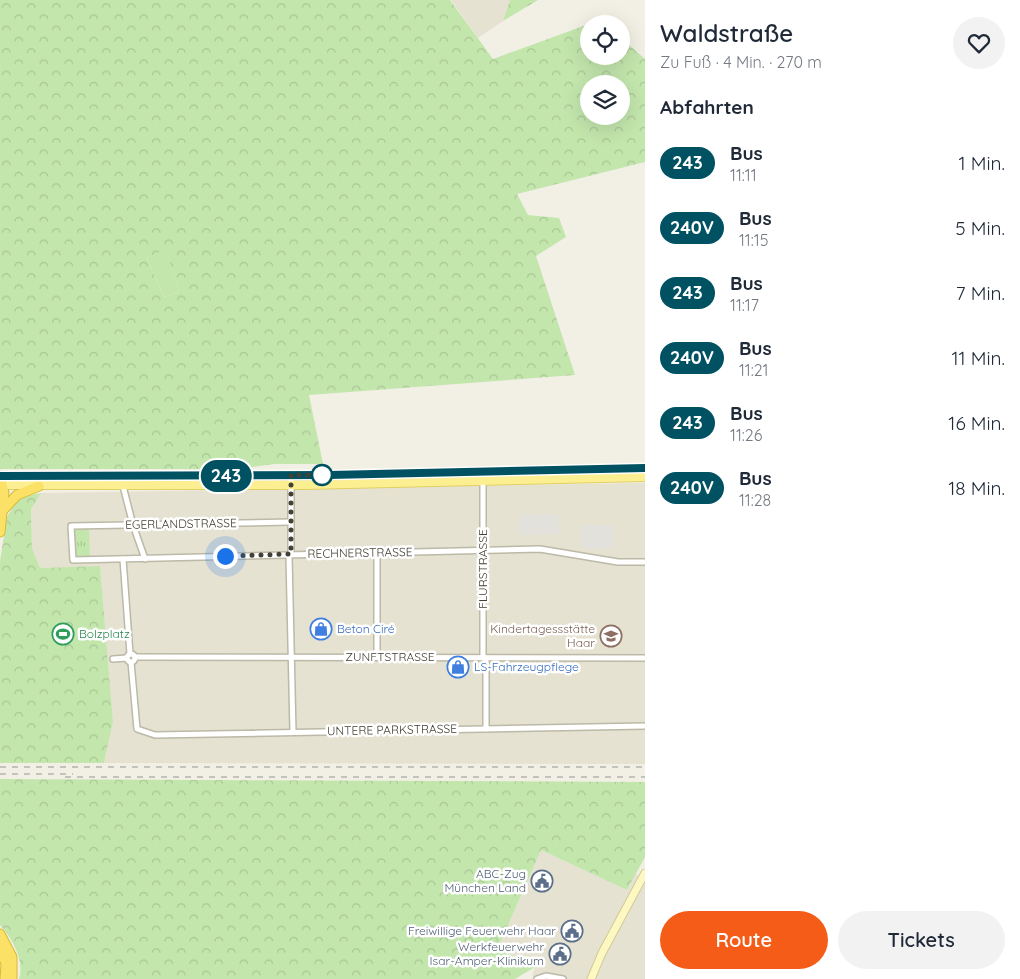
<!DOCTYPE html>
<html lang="de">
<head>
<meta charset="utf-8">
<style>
  :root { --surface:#fff; --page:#f2f2f3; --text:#1f2937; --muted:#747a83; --accent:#f55c17 }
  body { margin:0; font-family:Quicksand,sans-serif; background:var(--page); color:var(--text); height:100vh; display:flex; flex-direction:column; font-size:19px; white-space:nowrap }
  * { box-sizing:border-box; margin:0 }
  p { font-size:16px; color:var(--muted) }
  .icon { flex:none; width:28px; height:28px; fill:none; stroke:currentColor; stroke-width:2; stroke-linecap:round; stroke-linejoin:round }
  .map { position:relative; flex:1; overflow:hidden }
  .drawer { display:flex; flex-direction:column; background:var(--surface); width:375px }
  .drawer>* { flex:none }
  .badge { padding:0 10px; border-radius:16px; font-size:18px; line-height:32px }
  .tools { position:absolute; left:580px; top:15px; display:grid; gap:10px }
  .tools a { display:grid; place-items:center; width:50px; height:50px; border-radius:50%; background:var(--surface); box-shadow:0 5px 20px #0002; font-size:25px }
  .you { position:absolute; width:25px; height:25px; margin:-12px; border:4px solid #fff; border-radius:50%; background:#1a73e8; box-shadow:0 0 0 8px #1a73e833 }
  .map>.badge { position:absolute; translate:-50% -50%; box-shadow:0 0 0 2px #fff }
  h2 { padding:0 15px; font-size:19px; line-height:45px }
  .round { display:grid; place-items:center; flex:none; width:52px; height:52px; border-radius:26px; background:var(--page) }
  .headline { display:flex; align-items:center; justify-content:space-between; height:85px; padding:0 15px }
  h1 { font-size:24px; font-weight:600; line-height:38px }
  .primary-button { display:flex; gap:10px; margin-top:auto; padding:10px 15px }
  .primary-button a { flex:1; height:58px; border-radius:30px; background:var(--accent); color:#fff; font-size:20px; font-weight:600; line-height:58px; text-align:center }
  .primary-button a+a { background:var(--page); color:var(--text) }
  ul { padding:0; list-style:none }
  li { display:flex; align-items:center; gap:15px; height:65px; padding:0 15px }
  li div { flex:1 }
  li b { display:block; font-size:19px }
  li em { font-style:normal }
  li .badge { min-width:55px; font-weight:700; text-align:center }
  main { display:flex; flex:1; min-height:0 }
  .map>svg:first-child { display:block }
</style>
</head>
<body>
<main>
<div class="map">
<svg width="645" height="979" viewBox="0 0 645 979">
  <defs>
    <pattern id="forest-crowns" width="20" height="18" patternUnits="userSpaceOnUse" patternTransform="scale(1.25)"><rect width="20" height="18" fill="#c3e6ad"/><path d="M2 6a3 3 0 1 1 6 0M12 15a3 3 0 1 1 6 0" fill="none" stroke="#a9c695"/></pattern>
    <pattern id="park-tufts" width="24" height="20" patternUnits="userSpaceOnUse" patternTransform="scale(1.25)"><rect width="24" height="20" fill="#c3e6ad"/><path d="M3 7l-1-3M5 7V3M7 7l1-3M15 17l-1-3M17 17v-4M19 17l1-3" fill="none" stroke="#a9c695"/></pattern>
  </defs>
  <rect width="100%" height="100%" fill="#f2f0e4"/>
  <g fill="#e5e2d2">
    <polygon points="451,0 510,0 503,21 478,38"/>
    <polygon points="645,483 645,764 104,763 113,722 100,567 40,568 32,548 31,508 41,493"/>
    <polygon points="541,850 627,890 636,874 645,880 645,979 543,979 532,976 535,967 498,948"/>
  </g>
  <g fill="#c3e6ad">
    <polygon points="166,248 179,292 164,297 147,258"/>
    <polygon points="559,474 561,476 306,482 350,478"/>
  </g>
  <g fill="url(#forest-crowns)" fill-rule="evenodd">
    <path d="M0 0H450L493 59 589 24V56H621V38L645 59V162L517 194 528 215 559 218 566 237 536 256 575 375 309 395 323 464H274L239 469H0ZM589 84H621V116H589ZM166 249 179 292 164 297 147 258Z"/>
    <polygon points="510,0 538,0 503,21"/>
    <polygon points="41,493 31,509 32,548 40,568 100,566 113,722 104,763 0,763 0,561 7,517 16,502 25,496"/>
    <path d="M0 779 645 782V857L627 890 541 850 498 948 535 967 515 979H19C25 960 12 939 0 925Z"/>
  </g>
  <polygon fill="url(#park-tufts)" points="73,527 89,527 90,560 75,560"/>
  <g fill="#e2e1dc">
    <polygon points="558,514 559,534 519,535 519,515"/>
    <polygon points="581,525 612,525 613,548 582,549"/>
  </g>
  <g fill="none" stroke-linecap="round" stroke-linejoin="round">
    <g stroke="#bdb9a7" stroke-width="8">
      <g id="street">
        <polyline points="291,475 291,551 289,557 293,732"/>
        <polyline points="123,486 133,525 145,559"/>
        <polyline points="291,522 71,526 73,560 540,549 618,562 645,562"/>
        <polyline points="123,559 130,654"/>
        <circle cx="131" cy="658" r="4"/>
        <polyline points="135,657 645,658"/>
        <polyline points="377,657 377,553"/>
        <polyline points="483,658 483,481"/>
        <polyline points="113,659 127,658"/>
        <polyline points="131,662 137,729 155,735 645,726"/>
        <polyline points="486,729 486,658"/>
        <polyline points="537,979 546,976 563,979"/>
      </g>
    </g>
    <g stroke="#d1cb94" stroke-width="9">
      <polyline id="secondary" points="591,979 602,953 645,873"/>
    </g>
    <g stroke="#e0cf63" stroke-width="10">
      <g id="primary">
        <polyline points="0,476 329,475 645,468"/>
        <polyline points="0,485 305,485 645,477"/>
      </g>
    </g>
    <g stroke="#d9b836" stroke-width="11">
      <g id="highway">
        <polyline points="4,509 17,495 39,486"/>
        <polyline points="0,532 4,493 0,476"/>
        <polyline points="0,934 12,957 12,979"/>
        <polyline points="0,948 6,964 5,979"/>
      </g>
    </g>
    <use href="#street" stroke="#fff" stroke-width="5"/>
    <use href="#secondary" stroke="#fdf8c2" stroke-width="7"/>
    <use href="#primary" stroke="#fcef92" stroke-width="8"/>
    <use href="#highway" stroke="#fbe166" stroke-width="9"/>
    <g stroke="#949494" stroke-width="1" stroke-dasharray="6 6" stroke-linecap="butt">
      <polyline points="0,767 645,767"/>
      <polyline points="0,774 73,774"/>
      <polyline points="65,777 645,777"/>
    </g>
  </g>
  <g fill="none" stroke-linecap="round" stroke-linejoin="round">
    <g stroke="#fff" stroke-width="11">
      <polyline id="line" points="0,476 329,475 645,468"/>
    </g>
    <use href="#line" stroke="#005262" stroke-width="8"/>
    <polyline stroke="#434034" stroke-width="5" stroke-dasharray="0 9" points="225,556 291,554 291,475 329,475 322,475"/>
  </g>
  <defs>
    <g id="shop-ring" transform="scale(1.125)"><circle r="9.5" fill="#fff" stroke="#3f7fe0" stroke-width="1.5"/><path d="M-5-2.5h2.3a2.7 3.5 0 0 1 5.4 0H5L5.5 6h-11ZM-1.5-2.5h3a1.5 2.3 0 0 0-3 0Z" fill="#3f7fe0"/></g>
    <g id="stadium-ring" transform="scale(1.125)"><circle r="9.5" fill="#fff" stroke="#2e9e5b" stroke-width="1.5"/><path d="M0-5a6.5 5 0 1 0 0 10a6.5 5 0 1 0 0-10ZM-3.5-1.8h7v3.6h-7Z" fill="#2e9e5b"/></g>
    <g id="school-ring" transform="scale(1.125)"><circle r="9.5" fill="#fff" stroke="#8d6e63" stroke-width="1.5"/><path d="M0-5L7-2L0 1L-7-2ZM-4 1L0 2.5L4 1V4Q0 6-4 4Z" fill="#8d6e63"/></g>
    <g id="civic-ring" transform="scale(1.125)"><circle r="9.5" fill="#fff" stroke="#5c6f8a" stroke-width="1.5"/><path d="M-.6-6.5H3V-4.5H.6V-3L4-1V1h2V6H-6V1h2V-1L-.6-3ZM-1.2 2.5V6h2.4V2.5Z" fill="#5c6f8a"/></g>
  </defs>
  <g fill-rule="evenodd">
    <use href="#shop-ring" x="321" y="629"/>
    <use href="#stadium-ring" x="63" y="634"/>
    <use href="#school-ring" x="611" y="636"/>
    <use href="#shop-ring" x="458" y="667"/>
    <use href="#civic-ring" x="542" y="881"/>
    <use href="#civic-ring" x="572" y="931"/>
    <use href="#civic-ring" x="560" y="954"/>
  </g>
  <circle fill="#fff" stroke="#005262" stroke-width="2.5" cx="322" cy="475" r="10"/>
  <g text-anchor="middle" stroke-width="5" stroke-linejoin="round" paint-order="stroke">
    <g font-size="12" fill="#434034" stroke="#fff">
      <text transform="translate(181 524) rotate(-1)" y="4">EGERLANDSTRASSE</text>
      <text transform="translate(360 553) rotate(-1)" y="4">RECHNERSTRASSE</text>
      <text transform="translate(483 569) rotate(-90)" y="4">FLURSTRASSE</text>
      <text x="390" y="661">ZUNFTSTRASSE</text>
      <text transform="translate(392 730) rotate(-1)" y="4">UNTERE PARKSTRASSE</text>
    </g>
    <g font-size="12" fill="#366cbe" stroke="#fff" text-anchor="start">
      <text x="337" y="633">Beton Ciré</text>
      <text x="474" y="671">LS-Fahrzeugpflege</text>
    </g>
    <g font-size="12" fill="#785e54" stroke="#fff" text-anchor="end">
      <text x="595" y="633">Kindertagessstätte<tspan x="595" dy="14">Haar</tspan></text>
    </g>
    <g font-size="12" fill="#27864d" stroke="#fff" text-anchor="start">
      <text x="79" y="638">Bolzplatz</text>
    </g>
    <g font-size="12" fill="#4e5e75" stroke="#fff" text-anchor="end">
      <text x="526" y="878">ABC-Zug<tspan x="526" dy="14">München Land</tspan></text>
      <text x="556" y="935">Freiwillige Feuerwehr Haar</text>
      <text x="544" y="951">Werkfeuerwehr<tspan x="544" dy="14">Isar-Amper-Klinikum</tspan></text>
    </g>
  </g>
</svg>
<div class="tools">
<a><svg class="icon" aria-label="locate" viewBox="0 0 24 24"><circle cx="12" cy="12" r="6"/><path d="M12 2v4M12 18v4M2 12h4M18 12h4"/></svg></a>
<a><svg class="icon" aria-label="layers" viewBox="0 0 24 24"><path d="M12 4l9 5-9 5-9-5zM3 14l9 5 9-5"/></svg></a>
</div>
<div class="you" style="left:225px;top:556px"></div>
<b class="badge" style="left:226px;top:476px;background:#005262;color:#fff">243</b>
</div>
<section class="drawer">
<div class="headline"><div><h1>Waldstraße</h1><p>Zu Fuß · 4 Min. · 270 m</p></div><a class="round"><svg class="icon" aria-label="heart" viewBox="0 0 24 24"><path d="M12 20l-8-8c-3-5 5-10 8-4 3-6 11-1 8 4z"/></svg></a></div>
<h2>Abfahrten</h2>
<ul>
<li><span class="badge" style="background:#005262;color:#fff">243</span><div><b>Bus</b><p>11:11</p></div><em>1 Min.</em></li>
<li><span class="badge" style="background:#005262;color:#fff">240V</span><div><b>Bus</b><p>11:15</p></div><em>5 Min.</em></li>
<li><span class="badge" style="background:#005262;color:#fff">243</span><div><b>Bus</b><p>11:17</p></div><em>7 Min.</em></li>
<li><span class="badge" style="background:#005262;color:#fff">240V</span><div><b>Bus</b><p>11:21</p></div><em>11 Min.</em></li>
<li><span class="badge" style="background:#005262;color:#fff">243</span><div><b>Bus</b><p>11:26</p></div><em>16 Min.</em></li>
<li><span class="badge" style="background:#005262;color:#fff">240V</span><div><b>Bus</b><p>11:28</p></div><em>18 Min.</em></li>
</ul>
<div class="primary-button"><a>Route</a><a>Tickets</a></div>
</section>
</main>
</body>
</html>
